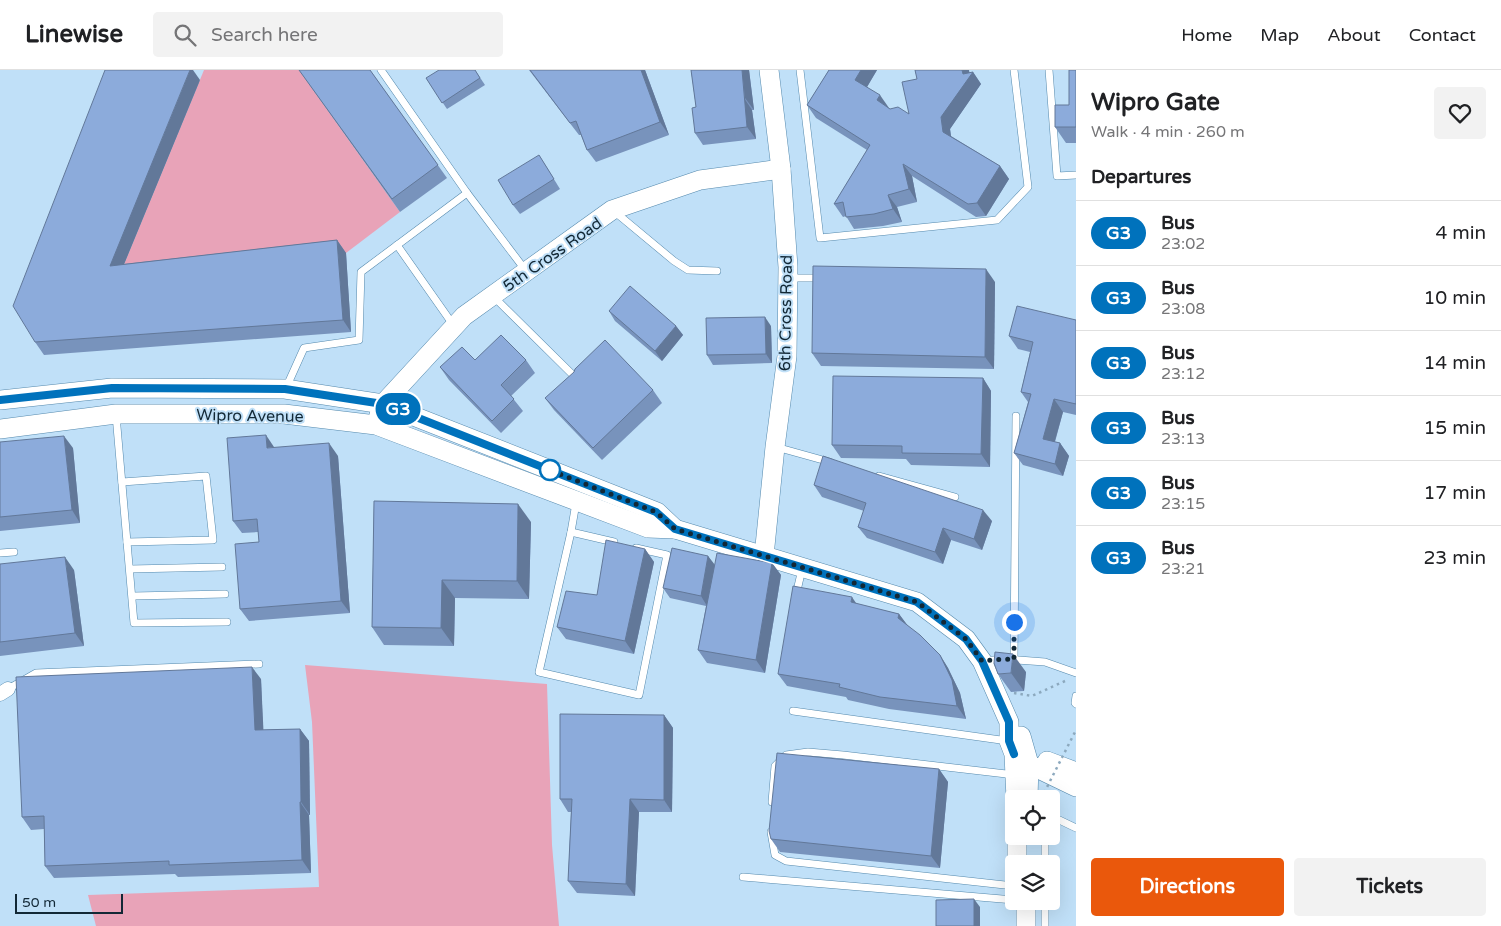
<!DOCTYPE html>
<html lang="en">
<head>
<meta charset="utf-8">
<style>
  :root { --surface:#fff; --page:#f2f2f2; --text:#202124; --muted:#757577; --line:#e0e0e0; --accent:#ea580c }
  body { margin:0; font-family:"Varela Round",sans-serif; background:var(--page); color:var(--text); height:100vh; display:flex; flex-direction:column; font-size:19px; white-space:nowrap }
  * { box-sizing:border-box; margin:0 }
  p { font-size:16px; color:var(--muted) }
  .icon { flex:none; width:28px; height:28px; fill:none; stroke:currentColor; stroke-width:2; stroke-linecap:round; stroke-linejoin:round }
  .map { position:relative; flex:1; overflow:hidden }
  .panel { display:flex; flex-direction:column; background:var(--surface); width:425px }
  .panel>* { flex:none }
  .badge { padding:0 10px; border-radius:16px; font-size:18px; line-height:32px }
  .buttons { position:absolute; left:1005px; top:720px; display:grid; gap:10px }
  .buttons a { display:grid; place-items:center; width:55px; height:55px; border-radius:5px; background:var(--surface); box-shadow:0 5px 20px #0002; font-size:25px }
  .scale { position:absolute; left:15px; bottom:12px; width:108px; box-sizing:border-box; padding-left:5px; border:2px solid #122836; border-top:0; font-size:14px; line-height:18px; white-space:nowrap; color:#122836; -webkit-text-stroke:4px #c0e0f8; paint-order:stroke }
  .you { position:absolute; width:25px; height:25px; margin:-12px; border:4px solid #fff; border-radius:50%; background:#1a73e8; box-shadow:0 0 0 8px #1a73e833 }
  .map>.badge { position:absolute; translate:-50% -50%; box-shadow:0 0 0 2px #fff }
  h2 { padding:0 15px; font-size:19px; line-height:45px }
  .round { display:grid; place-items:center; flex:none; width:52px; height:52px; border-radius:5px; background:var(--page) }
  .headline { display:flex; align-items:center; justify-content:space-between; height:85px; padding:0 15px }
  h1 { font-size:24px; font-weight:700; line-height:38px }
  .action { display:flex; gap:10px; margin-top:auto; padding:10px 15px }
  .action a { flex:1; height:58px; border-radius:5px; background:var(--accent); color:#fff; font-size:20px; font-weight:700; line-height:58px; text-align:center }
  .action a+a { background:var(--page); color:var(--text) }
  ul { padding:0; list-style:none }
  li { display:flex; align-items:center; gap:15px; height:65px; padding:0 15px; border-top:1px solid var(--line) }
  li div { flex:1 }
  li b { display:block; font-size:19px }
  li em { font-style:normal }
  li .badge { min-width:55px; font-weight:700; text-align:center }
  header { display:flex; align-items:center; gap:30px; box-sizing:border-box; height:70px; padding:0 25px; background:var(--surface); border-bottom:1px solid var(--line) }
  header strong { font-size:24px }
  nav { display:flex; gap:28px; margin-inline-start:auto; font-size:18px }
  .search { width:350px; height:45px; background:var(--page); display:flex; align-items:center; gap:12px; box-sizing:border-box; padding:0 18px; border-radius:5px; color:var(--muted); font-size:19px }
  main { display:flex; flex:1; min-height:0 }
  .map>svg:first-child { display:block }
</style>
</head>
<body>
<header>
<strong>Linewise</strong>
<div class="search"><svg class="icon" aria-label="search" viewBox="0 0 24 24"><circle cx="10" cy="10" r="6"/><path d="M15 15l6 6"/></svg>Search here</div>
<nav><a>Home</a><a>Map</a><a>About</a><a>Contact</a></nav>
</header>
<main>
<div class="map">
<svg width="1076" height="856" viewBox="0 0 1076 856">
  <rect width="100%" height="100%" fill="#c0e0f8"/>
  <g fill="#e8a3b8">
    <polygon points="204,0 299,0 400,142 346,183 118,209"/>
    <polygon points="305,595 547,614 552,775 559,856 96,856 88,825 319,817 312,652"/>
  </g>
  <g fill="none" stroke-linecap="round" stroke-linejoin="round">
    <g stroke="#5489ad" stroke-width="8">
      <g id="lane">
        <polyline points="381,0 467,123 526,201"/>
        <polyline points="800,0 820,168 997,150 1028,117 1014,0"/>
        <polyline points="1049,0 1057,106 1076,105"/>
        <polyline points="615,142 674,191 688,200 717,201"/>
        <polyline points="397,175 454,256"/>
        <polyline points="789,208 816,208"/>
        <polyline points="494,227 577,309"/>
        <polyline points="286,318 304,278 359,270 361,202 467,123"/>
        <polyline points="116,345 134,553 227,552"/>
        <polyline points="776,377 830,392"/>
        <polyline points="879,406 955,427"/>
        <polyline points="122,412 206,406 213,470 127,472"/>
        <polyline points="576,433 571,462 539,602 639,625 667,485 636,478"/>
        <polyline points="571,462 614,472"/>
        <polyline points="0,483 14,482"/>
        <polyline points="130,499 222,497"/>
        <polyline points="796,525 802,499"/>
        <polyline points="133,526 225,524"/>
        <polyline points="1014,590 1016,346"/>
        <polyline points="983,591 1004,589 1045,592 1076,603"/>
        <polyline points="8,619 36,603 259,594"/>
        <polyline points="1076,626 1075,633 1076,634"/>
        <polyline points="793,641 1008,671"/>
        <polyline points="772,732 775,696 786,685 808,682 843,685 1015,705"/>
        <polyline points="1051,746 1076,758"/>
        <polyline points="771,762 775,785 786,791 1014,816"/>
        <polyline points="1045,794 1045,766"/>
        <polyline points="743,807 1014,830"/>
        <polyline points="1045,856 1045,831"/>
      </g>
    </g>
    <g stroke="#5489ad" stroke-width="15">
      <polyline id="street" points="0,624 8,619"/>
    </g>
    <g stroke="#5489ad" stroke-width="20">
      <g id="secondary">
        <polyline points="0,330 112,318 285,319 383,334 657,442 675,459 917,532 966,569 982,591 1009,652 1009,671 1014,684 1016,729"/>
        <polyline points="379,345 383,334 464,246 612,140 700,110 781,99"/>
        <polyline points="0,359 116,344 284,344 376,355 648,458 675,459"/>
        <polyline points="764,486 775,377 787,286 788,197 781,99 769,0"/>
        <polyline points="1021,666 1029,694 1028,729"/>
        <polyline points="1018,689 1076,717"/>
        <polyline points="1047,691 1076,702"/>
        <polyline points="1017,794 1017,766"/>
        <polyline points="1026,856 1026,831"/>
      </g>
    </g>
    <polyline stroke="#8ca9be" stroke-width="2.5" stroke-dasharray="2.5 4" stroke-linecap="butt" points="1014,623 1032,626 1065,611"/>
    <use href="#lane" stroke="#fff" stroke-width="7"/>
    <use href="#street" stroke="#fff" stroke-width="14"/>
    <use href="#secondary" stroke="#fff" stroke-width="19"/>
    <polyline stroke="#8ca9be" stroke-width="2.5" stroke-dasharray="2.5 4" stroke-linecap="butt" points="1045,729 1044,723 1076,660"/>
  </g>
  <g fill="#7893bc">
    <polygon points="299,0 370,0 447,108 400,142"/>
    <polygon points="475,0 485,15 447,39 426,8"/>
    <polygon points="529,0 645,0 669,65 596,92 587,80 581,65 579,65"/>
    <polygon points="691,0 749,0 754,40 752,40 756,69 703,75 695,63 696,37"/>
    <polygon points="829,0 877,0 867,17 890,39 909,44 917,9 915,0 969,0 969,2 973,2 981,14 950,59 951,66 1000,96 1009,109 986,146 976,147 912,106 917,132 897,137 902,152 883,156 854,159 846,146 843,147 834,134 867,80 816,48 807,35"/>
    <polygon points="1076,0 1076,73 1066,73 1055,57 1069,35"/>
    <polygon points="200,10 124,194 337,170 346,183 351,262 44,285 35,272"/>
    <polygon points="539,85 560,119 520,144 513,135"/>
    <polygon points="995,212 994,299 821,296 812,283"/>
    <polygon points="609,241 676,256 683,265 662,291 615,251"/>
    <polygon points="1076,250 1076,345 1063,342 1055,372 1060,373 1069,386 1063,406 1023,395 1014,383 1028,332 1021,322 1030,282 1018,279 1009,266"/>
    <polygon points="771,256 772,293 713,295 707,285"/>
    <polygon points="475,290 526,290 535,303 511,326 523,341 501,363 449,310 440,297"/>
    <polygon points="983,308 991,321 990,397 911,395 906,389 841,388 832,375"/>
    <polygon points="653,320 662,333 602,390 554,340 545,328"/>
    <polygon points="0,372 73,378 80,453 0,461"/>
    <polygon points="274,378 338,386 350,543 249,551 240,539 259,472 258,462 242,463 233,451"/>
    <polygon points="814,415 992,451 982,480 951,470 943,494 867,468 858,457 864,441 822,427"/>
    <polygon points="374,431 531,452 529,529 455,528 454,576 384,575 372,557"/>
    <polygon points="645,479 654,492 634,584 566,569 557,557 597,525"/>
    <polygon points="708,486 714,495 772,493 781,505 765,603 707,593 698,580 706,536 670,528 663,518"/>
    <polygon points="0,494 74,500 84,576 0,586"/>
    <polygon points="857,534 899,544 908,556 940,585 948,598 960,623 966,649 889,639 848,630 846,627 787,616 778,604"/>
    <polygon points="1026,602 1024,621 1011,622 998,604"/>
    <polygon points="261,609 263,660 300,659 309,671 310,745 309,745 311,803 178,807 175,804 54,808 45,796 44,759 31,760 22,747"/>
    <polygon points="664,645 673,658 672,742 639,742 635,826 577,823 568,811 571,742 568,742 560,729"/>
    <polygon points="939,699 948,712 940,798 780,782 771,769"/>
  </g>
  <g fill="#627899">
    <polygon points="190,0 193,0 200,10 118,209 110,196"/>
    <polygon points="641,0 645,0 669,65 660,52"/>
    <polygon points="742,0 749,0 754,40 745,28"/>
    <polygon points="861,0 877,0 864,22 855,10"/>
    <polygon points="962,0 969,0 970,6 973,2 981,14 950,59 952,74 943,62 941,47 963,4"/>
    <polygon points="880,25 889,38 877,30"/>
    <polygon points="744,28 752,40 756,69 747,57"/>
    <polygon points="903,94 912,106 917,132 909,119"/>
    <polygon points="1000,96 1009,109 986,146 977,133"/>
    <polygon points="888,125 897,137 902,152 893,139"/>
    <polygon points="337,170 346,183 351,262 343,250"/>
    <polygon points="986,199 995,212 994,299 985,287"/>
    <polygon points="765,247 771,256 772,293 766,284"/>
    <polygon points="676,256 683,265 662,291 655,281"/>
    <polygon points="983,308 991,321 990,397 981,384"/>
    <polygon points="1054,329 1063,342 1052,381 1043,369"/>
    <polygon points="266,365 274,377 267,378"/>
    <polygon points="64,366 73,378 80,453 72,440"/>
    <polygon points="329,373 338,386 350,543 341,531"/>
    <polygon points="1060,373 1069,386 1063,406 1055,394"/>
    <polygon points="518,434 531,452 529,529 517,511"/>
    <polygon points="983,440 992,451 982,480 974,469"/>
    <polygon points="943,458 951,470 943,494 935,482"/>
    <polygon points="645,479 654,492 634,584 625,571"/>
    <polygon points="708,486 715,495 707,536 701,526"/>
    <polygon points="65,487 74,500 84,576 75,563"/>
    <polygon points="772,493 781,505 765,603 756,590"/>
    <polygon points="442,510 455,528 454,576 441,558"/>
    <polygon points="852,527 860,539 851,532"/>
    <polygon points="899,544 908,556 898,548"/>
    <polygon points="1013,584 1026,602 1024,621 1011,603"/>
    <polygon points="940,585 948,598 960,623 966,649 957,636"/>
    <polygon points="252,597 261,609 264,672 255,660"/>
    <polygon points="664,645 673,658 672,742 664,730"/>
    <polygon points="300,659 309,671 310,745 301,732"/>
    <polygon points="939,699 948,712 940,798 931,786"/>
    <polygon points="630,729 639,742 635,826 626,814"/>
    <polygon points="300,732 309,745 311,803 302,790"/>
    <polygon points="974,829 980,837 980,856 974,856"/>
  </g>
  <g fill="#8cabdb" stroke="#627899">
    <polygon points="105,0 190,0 110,196 337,170 343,250 35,272 13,236"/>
    <polygon points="299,0 370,0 438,95 392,129"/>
    <polygon points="439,0 475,0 480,8 442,33 426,8"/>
    <polygon points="530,0 641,0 660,52 587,80 576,51 570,53"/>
    <polygon points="691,0 742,0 747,57 695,63 692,38 696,37"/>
    <polygon points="829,0 861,0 855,10 880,25 877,30 890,39 898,37 909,44 902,12 917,9 915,0 962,0 963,4 973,2 941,47 943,62 1000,96 977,133 968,134 903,94 909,119 888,125 893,139 874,144 846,147 843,132 834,134 870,75 807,35"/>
    <polygon points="1069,0 1076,0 1076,57 1055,57 1055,35 1069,35"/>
    <polygon points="539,85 554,109 513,135 498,110"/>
    <polygon points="813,196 986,199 985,287 812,283"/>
    <polygon points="630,216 676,256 655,281 609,241"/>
    <polygon points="1017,236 1076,250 1076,334 1054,329 1043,369 1060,373 1055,394 1014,383 1031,324 1021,322 1033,272 1009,266"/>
    <polygon points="765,247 766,284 707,285 706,248"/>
    <polygon points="501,265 526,290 501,315 514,329 492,351 440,297 462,277 475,290"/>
    <polygon points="605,270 653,320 593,378 545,328 574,302 575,299"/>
    <polygon points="833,306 983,308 981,384 902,383 902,376 832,375"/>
    <polygon points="266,365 267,378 329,373 341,531 240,539 235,474 259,472 257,449 233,451 227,368"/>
    <polygon points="64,366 72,440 0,447 0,372"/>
    <polygon points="823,386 983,440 974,469 943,458 935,482 858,457 866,433 814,415"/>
    <polygon points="374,431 518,434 517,511 442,510 441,558 372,557"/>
    <polygon points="606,470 645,479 625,571 557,557 566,521 597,525"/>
    <polygon points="672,478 708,486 701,526 663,518"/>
    <polygon points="717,483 772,493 756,590 698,580"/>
    <polygon points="65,487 75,563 0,572 0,494"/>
    <polygon points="793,516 852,527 851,532 899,544 898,548 920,565 940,585 952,610 957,636 880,627 839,617 840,614 778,604"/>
    <polygon points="995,582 1013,584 1011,603 998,604 994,593"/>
    <polygon points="252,597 255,660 300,659 301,732 300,732 302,790 169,795 169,791 45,796 44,746 22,747 16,607"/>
    <polygon points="560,644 664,645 664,730 630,729 626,814 568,811 572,729 560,729"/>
    <polygon points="777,683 939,699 931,786 771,769 769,761"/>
    <polygon points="974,829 974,856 936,856 936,830"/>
  </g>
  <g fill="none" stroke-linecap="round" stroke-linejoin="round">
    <g stroke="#fff" stroke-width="11">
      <polyline id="line" points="0,330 112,318 285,319 383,334 656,442 675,459 917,532 966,569 982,591 1009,652 1009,671 1014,684"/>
    </g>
    <use href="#line" stroke="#0072bc" stroke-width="8"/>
    <polyline stroke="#122836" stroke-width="5" stroke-dasharray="0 9" points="550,400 547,399 656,442 675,459 917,532 966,569 982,591 1004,589 1014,590 1014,552"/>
  </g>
  <circle fill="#fff" stroke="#0072bc" stroke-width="2.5" cx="550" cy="400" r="10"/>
  <g text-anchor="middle" stroke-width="4" stroke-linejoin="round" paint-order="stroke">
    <g font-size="16" fill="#122836" stroke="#c0e0f8">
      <text transform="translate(552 184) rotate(-35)" y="6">5th Cross Road</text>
      <text transform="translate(785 243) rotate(-89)" y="6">6th Cross Road</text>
      <text transform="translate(250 345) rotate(1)" y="6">Wipro Avenue</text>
    </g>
  </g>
</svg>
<div class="buttons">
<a><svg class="icon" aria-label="locate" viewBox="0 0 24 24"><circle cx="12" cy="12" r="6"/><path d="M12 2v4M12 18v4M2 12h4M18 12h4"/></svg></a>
<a><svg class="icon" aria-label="layers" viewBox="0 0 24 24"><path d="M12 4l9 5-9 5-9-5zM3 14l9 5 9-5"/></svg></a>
</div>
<div class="scale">50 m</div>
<div class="you" style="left:1014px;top:552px"></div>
<b class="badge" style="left:398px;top:339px;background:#0072bc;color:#fff">G3</b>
</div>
<section class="panel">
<div class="headline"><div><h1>Wipro Gate</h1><p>Walk · 4 min · 260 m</p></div><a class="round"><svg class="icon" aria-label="heart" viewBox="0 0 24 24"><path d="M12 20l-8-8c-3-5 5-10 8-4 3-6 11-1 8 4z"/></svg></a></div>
<h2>Departures</h2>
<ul>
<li><span class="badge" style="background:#0072bc;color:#fff">G3</span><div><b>Bus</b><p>23:02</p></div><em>4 min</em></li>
<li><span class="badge" style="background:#0072bc;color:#fff">G3</span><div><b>Bus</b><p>23:08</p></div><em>10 min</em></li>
<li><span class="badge" style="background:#0072bc;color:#fff">G3</span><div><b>Bus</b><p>23:12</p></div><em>14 min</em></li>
<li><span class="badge" style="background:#0072bc;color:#fff">G3</span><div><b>Bus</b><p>23:13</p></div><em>15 min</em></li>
<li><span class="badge" style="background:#0072bc;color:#fff">G3</span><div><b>Bus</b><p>23:15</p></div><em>17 min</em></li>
<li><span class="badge" style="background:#0072bc;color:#fff">G3</span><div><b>Bus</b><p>23:21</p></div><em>23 min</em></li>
</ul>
<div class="action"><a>Directions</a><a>Tickets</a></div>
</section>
</main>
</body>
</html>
